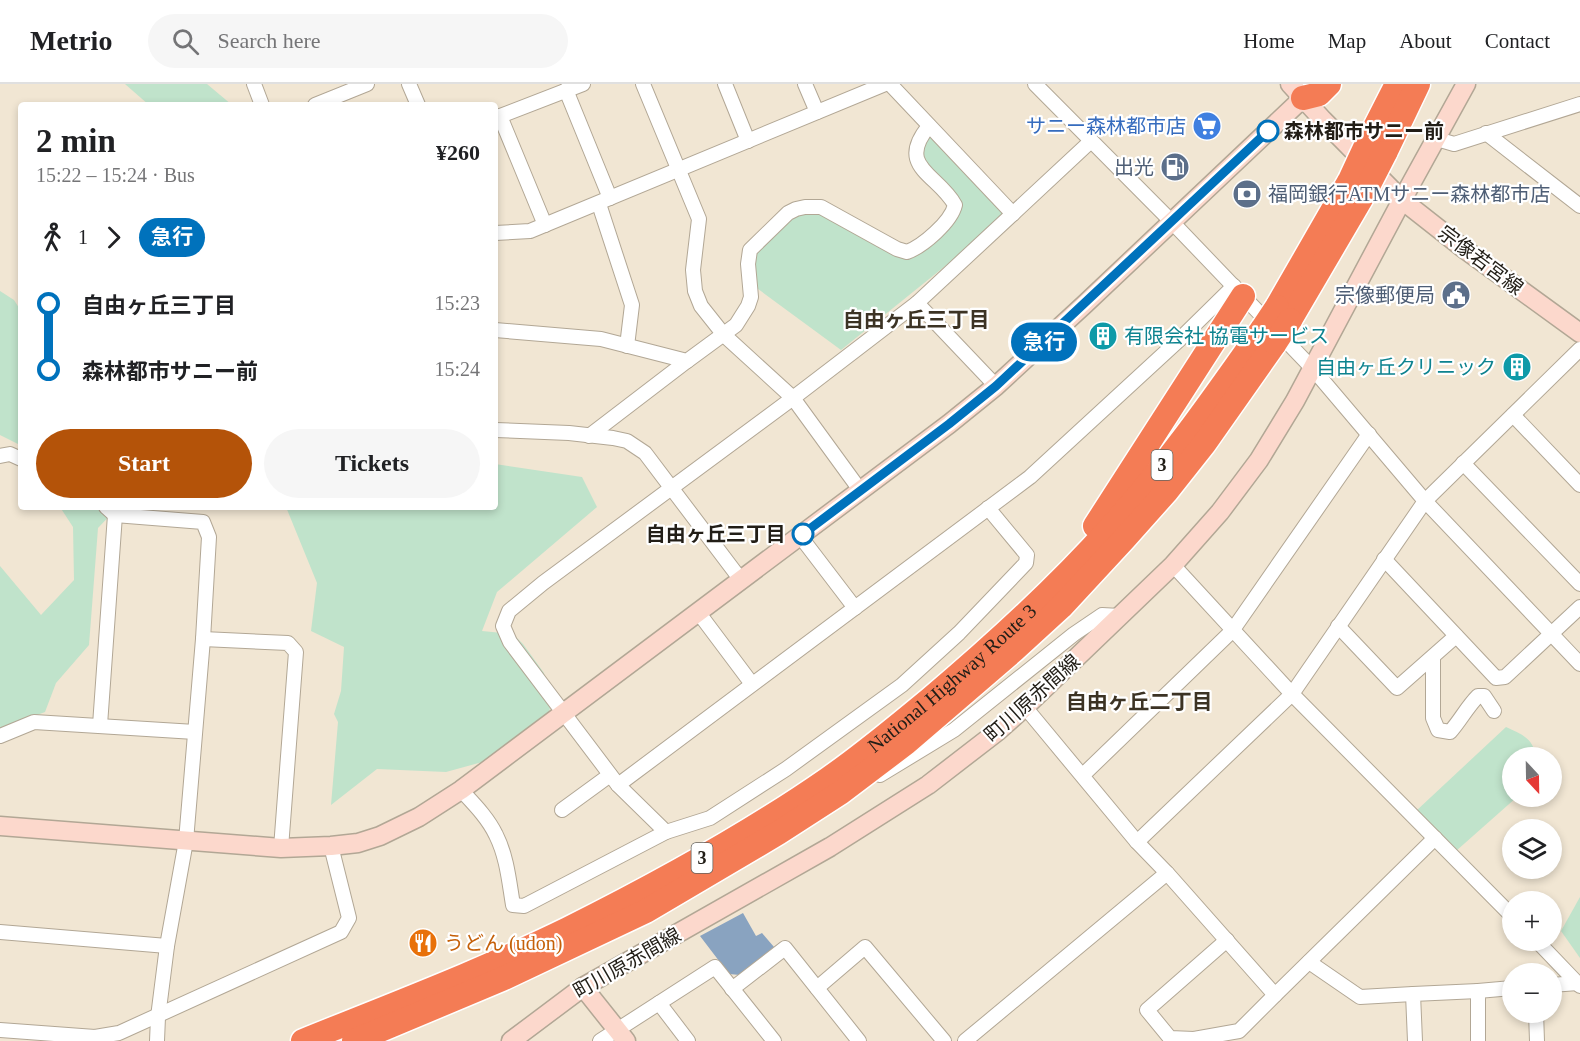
<!DOCTYPE html>
<html lang="en">
<head>
<meta charset="utf-8">
<style>
  :root { --surface:#fff; --page:#f6f6f6; --text:#202124; --muted:#757577; --line:#e0e0e0; --accent:#b45309 }
  body { margin:0; font-family:"Times New Roman","Noto Sans JP",serif; background:var(--page); color:var(--text); height:100vh; display:flex; flex-direction:column; font-size:22px; white-space:nowrap }
  * { box-sizing:border-box; margin:0 }
  p { font-size:20px; color:var(--muted) }
  .icon { flex:none; width:33px; height:33px; fill:none; stroke:currentColor; stroke-width:2; stroke-linecap:round; stroke-linejoin:round }
  .map { position:relative; flex:1; overflow:hidden }
  .drawer { position:absolute; left:18px; top:18px; width:480px; height:408px; display:flex; flex-direction:column; background:var(--surface); border-radius:6px; box-shadow:0 3px 9px #0003 }
  .drawer>* { flex:none }
  .badge { padding:0 12px; border-radius:20px; font-size:21px; line-height:39px }
  .needle { width:39px; rotate:158deg }
  .controls { position:absolute; left:1502px; top:663px; display:grid; gap:12px }
  .controls a { display:grid; place-items:center; width:60px; height:60px; border-radius:50%; background:var(--surface); box-shadow:0 3px 9px #0003; font-size:30px }
  .map>.badge { position:absolute; translate:-50% -50%; box-shadow:0 0 0 3px #fff }
  .legs { display:flex; align-items:center; gap:9px; height:66px; padding:0 18px; font-size:20px }
  .legs p { margin-inline-start:auto }
  .summary { display:flex; align-items:center; justify-content:space-between; height:102px; padding:0 18px }
  h1 { font-size:33px; font-weight:700; line-height:45px }
  .primary-button { display:flex; gap:12px; margin-top:auto; padding:12px 18px }
  .primary-button a { flex:1; height:69px; border-radius:36px; background:var(--accent); color:#fff; font-size:24px; font-weight:700; line-height:69px; text-align:center }
  .primary-button a+a { background:var(--page); color:var(--text) }
  ul { padding:0 18px; list-style:none }
  li { display:flex; align-items:center; gap:21px; height:66px; font-size:22px }
  li i { display:grid; place-items:center; width:9px; height:100%; margin:0 8px; background:currentColor }
  li i::after { content:''; width:15px; height:15px; margin:-8px; border:4px solid; border-radius:50%; background:var(--surface) }
  li p { margin-inline-start:auto }
  li:first-child i { background:linear-gradient(#0000 50%,currentColor 0) }
  li:last-child i { background:linear-gradient(currentColor 50%,#0000 0) }
  header { display:flex; align-items:center; gap:36px; box-sizing:border-box; height:84px; padding:0 30px; background:var(--surface); border-bottom:2px solid var(--line) }
  header strong { font-size:28px }
  nav { display:flex; gap:33px; margin-inline-start:auto; font-size:21px }
  .search { width:420px; height:54px; background:var(--page); display:flex; align-items:center; gap:15px; box-sizing:border-box; padding:0 21px; border-radius:33px; color:var(--muted); font-size:22px }
  .map>svg:first-child { display:block }
</style>
</head>
<body>
<header>
<strong>Metrio</strong>
<div class="search"><svg class="icon" aria-label="search" viewBox="0 0 24 24"><circle cx="10" cy="10" r="6"/><path d="M15 15l6 6"/></svg>Search here</div>
<nav><a>Home</a><a>Map</a><a>About</a><a>Contact</a></nav>
</header>
<div class="map">
<svg width="1580" height="957" viewBox="0 0 1580 957">
  <rect width="100%" height="100%" fill="#f1e6d3"/>
  <g fill="#c0e3cb">
    <polygon points="125,0 207,0 232,21 149,21"/>
    <polygon points="930,53 1006,133 841,266 754,202 753,170 795,131 822,128 901,174 913,174 956,134 927,84 920,64 924,55"/>
    <polygon points="0,207 14,216 21,227 21,365 18,360 0,351"/>
    <polygon points="495,380 582,393 597,423 497,508 482,547 513,550 523,560 544,589 550,624 545,640 504,672 446,688 377,685 331,721 338,638 334,630 341,607 344,563 311,547 317,499 286,423 495,423"/>
    <polygon points="60,423 118,423 98,444 89,561 56,599 45,628 0,645 0,482 41,531 74,496 73,443"/>
    <path d="M1506 643C1523 651 1533 654 1536 673L1512 674V712L1517 713 1456 767 1416 727Z"/>
    <polygon points="1580,813 1580,874 1561,847"/>
  </g>
  <polygon fill="#89a3c0" points="743,829 756,852 762,849 774,863 740,891 729,890 700,852"/>
  <g fill="none" stroke-linecap="round" stroke-linejoin="round">
    <g stroke="#b2a795" stroke-width="16">
      <g id="street">
        <polyline points="254,0 262,21"/>
        <polyline points="409,0 418,21"/>
        <polyline points="643,0 699,135 693,186 695,207 701,222 724,251 793,314 860,406"/>
        <polyline points="725,0 748,57"/>
        <polyline points="805,0 817,28"/>
        <polyline points="890,0 1013,130"/>
        <polyline points="1035,0 1171,137 1313,285 1425,417 1580,580"/>
        <polyline points="566,6 610,114"/>
        <polyline points="315,21 367,0"/>
        <polyline points="500,32 545,141"/>
        <polyline points="495,34 583,0"/>
        <polyline points="1486,49 1580,122"/>
        <polyline points="1437,55 1454,60 1580,20"/>
        <polyline points="599,120 632,221 627,262"/>
        <polyline points="495,149 530,147 885,0"/>
        <polyline points="917,219 996,302"/>
        <path d="M495 246 601 255 687 277 736 241 748 222 751 213 748 180 750 166 788 129 796 125 805 123H821L897 165 907 168C923 162 951 138 955 121 938 90 895 83 929 42"/>
        <polyline points="1513,331 1580,401"/>
        <polyline points="495,346 569,349 613,354 627,357 645,369 741,496"/>
        <polyline points="589,352 687,277"/>
        <polyline points="0,372 10,370 21,375"/>
        <polyline points="1463,379 1580,500"/>
        <polyline points="106,423 115,431 203,438 209,453 203,555 186,757 167,862 158,933 157,957"/>
        <polyline points="800,452 855,524"/>
        <polyline points="1384,475 1496,594 1505,593 1580,523"/>
        <polyline points="1173,481 1292,610 1512,832"/>
        <polyline points="698,528 752,600"/>
        <polyline points="1338,542 1397,604 1456,552"/>
        <polyline points="203,555 288,559 296,568 281,764"/>
        <path d="M1433 573V634L1438 646 1450 648C1460 637 1467 623 1478 612H1484L1494 627"/>
        <polyline points="1025,623 1137,758 1167,789 1275,911 1435,754"/>
        <polyline points="100,641 115,431"/>
        <polyline points="0,652 34,638 195,648"/>
        <polyline points="880,691 954,646 1074,550 1102,531 1120,532"/>
        <polyline points="1083,691 1232,547 1369,350"/>
        <polyline points="618,701 1030,393 1180,255 1234,202"/>
        <path d="M461 706C474 720 488 734 496 751 507 773 509 797 513 821L524 822 666 748 710 734 786 685 902 601 959 549 1026 479 1027 471 988 424"/>
        <polyline points="562,726 610,691"/>
        <polyline points="666,748 618,701 510,558 503,542 509,527 543,499 793,314 917,219 1091,57"/>
        <polyline points="1137,758 1292,610 1425,417 1580,265"/>
        <polyline points="0,848 167,862"/>
        <polyline points="1227,856 1147,926 1170,954 1194,955 1239,947 1275,911"/>
        <polyline points="1536,856 1580,902"/>
        <polyline points="1309,878 1360,913 1413,910"/>
        <polyline points="1551,901 1578,899"/>
        <polyline points="817,904 865,863 944,957"/>
        <polyline points="732,905 785,864 859,957"/>
        <polyline points="659,919 688,957"/>
        <polyline points="1536,928 1537,957"/>
        <polyline points="0,946 95,953 119,949 341,848 349,834 331,762"/>
        <polyline points="600,957 715,883 774,957"/>
        <polyline points="965,957 1167,789"/>
        <polyline points="1415,957 1413,910 1478,907"/>
        <polyline points="1478,957 1478,907 1512,904"/>
      </g>
    </g>
    <g stroke="#b2a795" stroke-width="21">
      <g id="secondary">
        <polyline points="1290,0 1323,36 1402,116 1463,164 1580,249"/>
        <polyline points="0,742 281,764 331,762 358,759 380,752 419,733 461,706 949,340 996,302 1085,220 1303,14"/>
        <polyline points="583,903 626,957"/>
        <polyline points="511,957 583,903 830,763 928,701 998,647 1025,623 1173,481 1220,428 1259,376 1295,317 1402,116 1466,0"/>
      </g>
    </g>
    <g stroke="#fff" stroke-width="27">
      <g id="highway">
        <polyline points="1303,14 1319,10 1329,0"/>
        <polyline points="1369,55 1397,0"/>
        <polyline points="1385,69 1418,0"/>
        <polyline points="1277,223 1350,96"/>
        <polyline points="1290,236 1365,108"/>
        <polyline points="1095,442 1243,212"/>
        <path id="s1" d="M303 957C392 921 482 887 568 845 658 800 746 752 828 695 863 671 896 643 929 616 993 562 1055 506 1111 443 1167 381 1215 312 1263 244"/>
        <polyline points="354,957 502,895 646,827 778,749 840,709 906,659 1014,566 1061,523 1124,455 1166,408 1204,360 1275,259"/>
      </g>
    </g>
    <use href="#street" stroke="#fff" stroke-width="14"/>
    <use href="#secondary" stroke="#fcd8cc" stroke-width="18"/>
    <use href="#highway" stroke="#f47c55" stroke-width="24"/>
    <g stroke="#fff" stroke-width="27" stroke-linecap="butt">
      <g id="highway-bridge">
        <polyline points="1350,96 1369,55"/>
        <polyline points="1365,108 1385,69"/>
        <polyline points="1263,244 1277,223"/>
        <polyline points="1275,259 1290,236"/>
      </g>
    </g>
    <use href="#highway-bridge" stroke="#f47c55" stroke-width="24"/>
  </g>
  <g fill="none" stroke-linecap="round" stroke-linejoin="round">
    <g stroke="#fff" stroke-width="14">
      <polyline id="line-1" points="803,450 949,340 996,302 1268,47"/>
    </g>
    <use href="#line-1" stroke="#0072bc" stroke-width="9"/>
  </g>
  <defs>
    <g id="supermarket-disc" transform="scale(1.5)"><circle r="9.5" fill="#3f7fe0" stroke="#fff"/><path d="M-6-5.5h2.5l.6 2H6L4.5 2H-2.5L-4.4-4H-6ZM-1.5 3.2a1.3 1.3 0 1 0 .1 0ZM3 3.2a1.3 1.3 0 1 0 .1 0Z" fill="#fff"/></g>
    <g id="fuel-disc" transform="scale(1.5)"><circle r="9.5" fill="#5c6f8a" stroke="#fff"/><path d="M-5.5-6h7V0h2V4h1.3V-2.5L3-4.5l.8-.8L6-3V5H2.5V1h-1V6h-7ZM-4.2-4.7v3.2H.2V-4.7Z" fill="#fff"/></g>
    <g id="bank-disc" transform="scale(1.5)"><circle r="9.5" fill="#5c6f8a" stroke="#fff"/><path d="M-6-4H6V4H-6ZM0-2.3a2.3 2.3 0 1 0 0 4.6a2.3 2.3 0 1 0 0-4.6Z" fill="#fff"/></g>
    <g id="civic-disc" transform="scale(1.5)"><circle r="9.5" fill="#5c6f8a" stroke="#fff"/><path d="M-.6-6.5H3V-4.5H.6V-3L4-1V1h2V6H-6V1h2V-1L-.6-3ZM-1.2 2.5V6h2.4V2.5Z" fill="#fff"/></g>
    <g id="building-disc" transform="scale(1.5)"><circle r="9.5" fill="#0f9aa8" stroke="#fff"/><path d="M-4-6H4V6H1V3H-1V6H-4ZM-2.5-4.3h1.7v1.8h-1.7ZM.8-4.3h1.7v1.8H.8ZM-2.5-1h1.7V.8h-1.7ZM.8-1h1.7V.8H.8Z" fill="#fff"/></g>
    <g id="restaurant-disc" transform="scale(1.5)"><circle r="9.5" fill="#e8710a" stroke="#fff"/><path d="M-5-6h1v4h1v-4h1v4h1v-4h1v5L-1.5 .5V6h-2V.5L-5-1ZM5-6V6H3V1.5H1.5Q1.5-4 5-6Z" fill="#fff"/></g>
  </defs>
  <g fill-rule="evenodd">
    <use href="#supermarket-disc" x="1207" y="42"/>
    <use href="#fuel-disc" x="1175" y="83"/>
    <use href="#bank-disc" x="1247" y="110"/>
    <use href="#civic-disc" x="1456" y="211"/>
    <use href="#building-disc" x="1103" y="252"/>
    <use href="#building-disc" x="1517" y="283"/>
    <use href="#restaurant-disc" x="423" y="859"/>
  </g>
  <g fill="#fff" stroke="#0072bc" stroke-width="3">
    <circle cx="1268" cy="47" r="10"/>
    <circle cx="803" cy="450" r="10"/>
  </g>
  <g text-anchor="middle" stroke-width="4.5" stroke-linejoin="round" paint-order="stroke">
    <g fill="#fff" stroke="#64625d" stroke-width="1.5">
      <rect x="1151.5" y="366" width="21" height="30" rx="4.5"/>
      <rect x="691.5" y="759" width="21" height="30" rx="4.5"/>
    </g>
    <g font-size="18" font-weight="bold" fill="#221e17">
      <text x="1162" y="387">3</text>
      <text x="702" y="780">3</text>
    </g>
    <g font-size="20" fill="#366cbe" stroke="#fff" text-anchor="end">
      <text x="1186" y="49">サニー森林都市店</text>
    </g>
    <g font-size="20" font-weight="bold" fill="#221e17" stroke="#fff" text-anchor="start">
      <text x="1284" y="54">森林都市サニー前</text>
      <text x="786" y="457" text-anchor="end">自由ヶ丘三丁目</text>
    </g>
    <g font-size="20" fill="#4e5e75" stroke="#fff" text-anchor="end">
      <text x="1154" y="90">出光</text>
      <text x="1268" y="117" text-anchor="start">福岡銀行ATMサニー森林都市店</text>
      <text x="1435" y="218">宗像郵便局</text>
    </g>
    <g font-size="20" fill="#221e17" stroke="#fff">
      <text transform="translate(1481 176) rotate(37)" y="7">宗像若宮線</text>
      <text dy="7" stroke="none"><textPath href="#s1" startOffset="748">National Highway Route 3</textPath></text>
      <text transform="translate(1032 614) rotate(-42)" y="7">町川原赤間線</text>
      <text transform="translate(627 879) rotate(-30)" y="7">町川原赤間線</text>
    </g>
    <g font-size="20" fill="#0d838f" stroke="#fff" text-anchor="start">
      <text x="1124" y="259">有限会社 協電サービス</text>
      <text x="1496" y="290" text-anchor="end">自由ヶ丘クリニック</text>
    </g>
    <g font-size="20" fill="#c56008" stroke="#fff" text-anchor="start">
      <text x="444" y="866">うどん (udon)</text>
    </g>
    <g font-size="21" font-weight="bold" fill="#3c3324" stroke="#fff">
      <text x="916" y="243">自由ヶ丘三丁目</text>
      <text x="1139" y="625">自由ヶ丘二丁目</text>
    </g>
  </g>
</svg>
<div class="controls">
<a><svg class="needle" viewBox="-14 -14 28 28"><path d="M0-13l5 13h-10z" fill="#e53935"/><path d="M0 13l5-13h-10z" fill="#757577"/></svg></a>
<a><svg class="icon" aria-label="layers" viewBox="0 0 24 24"><path d="M12 4l9 5-9 5-9-5zM3 14l9 5 9-5"/></svg></a>
<a>+</a>
<a>−</a>
</div>
<b class="badge" style="left:1044px;top:258px;background:#0072bc;color:#fff">急行</b>
<section class="drawer">
<div class="summary"><div><h1>2 min</h1><p>15:22 – 15:24 · Bus</p></div><b>¥260</b></div>
<div class="legs"><svg class="icon" aria-label="walk" viewBox="0 0 24 24"><circle cx="13" cy="4" r="2"/><path d="M13 8l-2 6 4 7M11 14l-3 7M7 12l3-4h3l4 4"/></svg>1<svg class="icon" aria-label="forward" viewBox="0 0 24 24"><path d="M9 5l7 7-7 7"/></svg><b class="badge" style="background:#0072bc;color:#fff">急行</b></div>
<ul>
<li><i style="color:#0072bc"></i><b>自由ヶ丘三丁目</b><p>15:23</p></li>
<li><i style="color:#0072bc"></i><b>森林都市サニー前</b><p>15:24</p></li>
</ul>
<div class="primary-button"><a>Start</a><a>Tickets</a></div>
</section>
</div>
</body>
</html>
